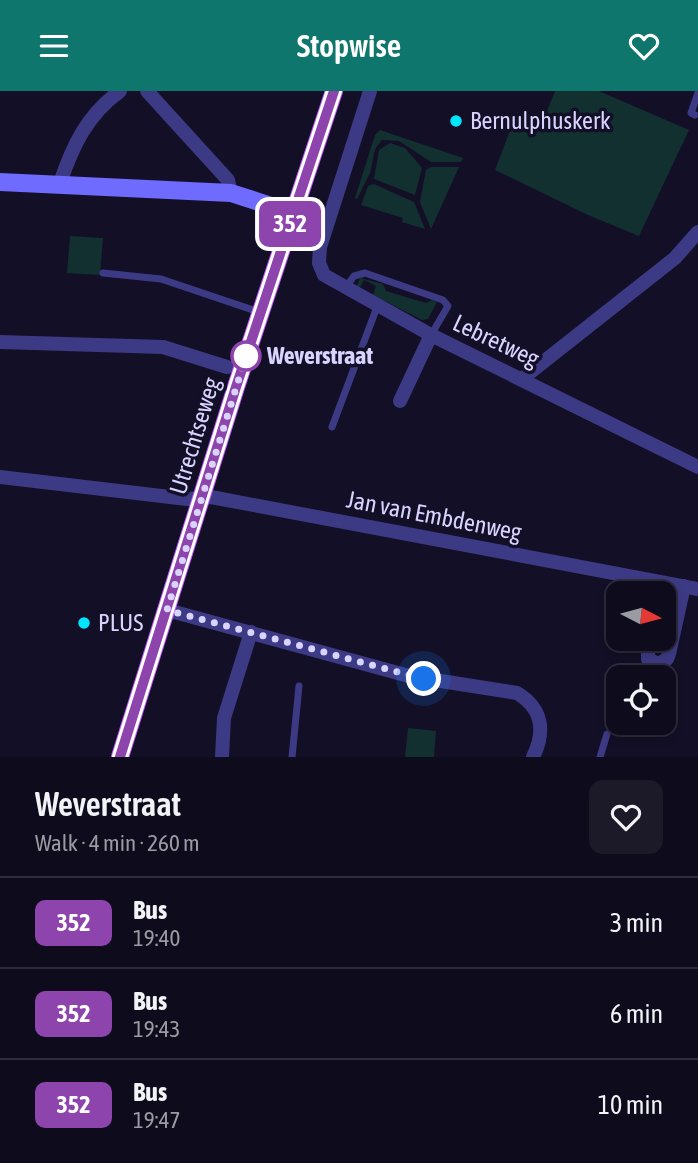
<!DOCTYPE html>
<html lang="en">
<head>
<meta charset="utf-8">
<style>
  :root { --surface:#0e0b1c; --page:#1c1929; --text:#f1f3f6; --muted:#9b9ba3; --line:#2e2b3b; --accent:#0f766e }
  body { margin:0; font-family:"Asap Condensed",sans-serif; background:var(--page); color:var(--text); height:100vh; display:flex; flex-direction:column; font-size:26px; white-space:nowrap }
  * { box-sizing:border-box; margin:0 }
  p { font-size:23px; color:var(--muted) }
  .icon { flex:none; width:38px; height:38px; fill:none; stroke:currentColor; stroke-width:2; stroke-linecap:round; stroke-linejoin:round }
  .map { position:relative; height:666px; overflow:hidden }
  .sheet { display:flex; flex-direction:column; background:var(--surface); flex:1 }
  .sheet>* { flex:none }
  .badge { padding:0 14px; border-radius:10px; font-size:24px; line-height:46px }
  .needle { width:46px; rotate:96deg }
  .buttons { position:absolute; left:606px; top:490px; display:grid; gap:14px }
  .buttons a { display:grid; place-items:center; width:70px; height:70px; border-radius:14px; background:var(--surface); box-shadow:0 4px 10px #0003,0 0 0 2px var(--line); font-size:35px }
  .you { position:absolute; width:35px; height:35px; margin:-18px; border:5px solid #fff; border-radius:50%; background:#1a73e8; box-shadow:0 0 0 10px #1a73e833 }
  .map>.badge { position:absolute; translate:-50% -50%; box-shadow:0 0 0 4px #fff }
  .round { display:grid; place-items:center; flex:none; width:74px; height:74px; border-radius:14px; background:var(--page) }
  .summary { display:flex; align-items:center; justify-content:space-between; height:119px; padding:0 35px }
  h1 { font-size:33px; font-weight:600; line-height:52px }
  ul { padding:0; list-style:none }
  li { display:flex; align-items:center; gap:21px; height:91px; padding:0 35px; border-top:2px solid var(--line) }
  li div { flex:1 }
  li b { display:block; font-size:26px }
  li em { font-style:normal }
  li .badge { min-width:77px; font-weight:700; text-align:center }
  header { display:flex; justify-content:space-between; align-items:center; height:91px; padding:0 35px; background:var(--accent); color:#fff; font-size:32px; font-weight:600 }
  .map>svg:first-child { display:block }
</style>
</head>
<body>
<header><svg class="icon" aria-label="menu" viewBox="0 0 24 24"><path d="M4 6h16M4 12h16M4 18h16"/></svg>Stopwise<svg class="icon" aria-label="heart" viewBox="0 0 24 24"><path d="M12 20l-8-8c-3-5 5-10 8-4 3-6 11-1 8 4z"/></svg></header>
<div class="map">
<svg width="698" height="666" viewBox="0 0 698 666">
  <rect width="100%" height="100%" fill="#130f26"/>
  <g fill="#12302f">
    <polygon points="555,0 599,0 689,39 639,145 588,124 495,79 517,21 542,32"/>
    <polygon points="380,39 463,67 461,71 431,71 399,50 382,49 375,58 370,82 357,108 355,107 375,44"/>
    <polygon points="390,52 405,57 422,77 415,104 374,88 379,59"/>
    <polygon points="459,76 431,138 420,111 426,79 431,76"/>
    <polygon points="374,93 414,111 425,138 402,131 403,127 361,114 368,95"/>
    <polygon points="70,145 103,147 100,184 67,182"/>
    <polygon points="360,187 383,193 386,200 426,212 432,209 437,211 428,228 422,229 373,204 376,195 364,189 360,196 357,195"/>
    <polygon points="408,637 436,640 434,666 405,666"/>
  </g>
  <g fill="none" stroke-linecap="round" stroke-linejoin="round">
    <g stroke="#3d3a85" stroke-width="7">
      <polyline points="695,24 691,22 698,2"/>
      <polyline points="103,182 161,188 259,221"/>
      <polyline points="346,196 354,185 365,182 443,209 448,215 431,244"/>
      <polyline points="332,336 377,216"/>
      <polyline points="292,666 299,595"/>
      <polyline points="600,666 607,643"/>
    </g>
    <g stroke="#3d3a85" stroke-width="14">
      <polyline points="147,0 228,89 231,102"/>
      <polyline points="370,0 320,156 319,172 324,184 431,244 698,376"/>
      <path d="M60 92C73 54 87 24 120 0"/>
      <polyline points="0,251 163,256 227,276"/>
      <polyline points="523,287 675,167 698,141"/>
      <polyline points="400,310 431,244"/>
      <polyline points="0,386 187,408 211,406 698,498"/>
      <path d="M167 519 409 585 517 602C542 617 546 640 533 666"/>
      <polyline points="648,548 648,568 658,573 667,568 669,563 684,495"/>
      <polyline points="222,666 224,627 251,541"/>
    </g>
    <polyline stroke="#6f6bff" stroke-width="18" points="0,91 231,102 293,122"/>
    <polyline stroke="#c25bff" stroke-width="18" points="120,666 236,296 334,0"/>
  </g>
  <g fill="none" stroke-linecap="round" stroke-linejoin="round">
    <g stroke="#fff" stroke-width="16">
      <polyline id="line" points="120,666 236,296 334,0"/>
    </g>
    <use href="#line" stroke="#8e44ad" stroke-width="10"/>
    <polyline stroke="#d9d4ff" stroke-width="7" stroke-dasharray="0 12.6" points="246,265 167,519 424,588"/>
  </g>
  <g fill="#00e5ff" stroke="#130f26" stroke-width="2.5">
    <circle cx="456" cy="30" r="7"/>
    <circle cx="84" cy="532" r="7"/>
  </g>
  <circle fill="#fff" stroke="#8e44ad" stroke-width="3.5" cx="246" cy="265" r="14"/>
  <g text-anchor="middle" stroke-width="7" stroke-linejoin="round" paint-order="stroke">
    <g font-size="24" fill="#d9d4ff" stroke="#130f26" text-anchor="start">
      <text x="470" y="38">Bernulphuskerk</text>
      <text x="98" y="540">PLUS</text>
    </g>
    <g font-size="24" fill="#d9d4ff" stroke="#130f26">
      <text transform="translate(496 250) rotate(25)" y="8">Lebretweg</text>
      <text transform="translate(195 345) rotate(-73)" y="8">Utrechtseweg</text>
      <text transform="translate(434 425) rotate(11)" y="8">Jan van Embdenweg</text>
    </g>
    <g font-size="24" font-weight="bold" fill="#d9d4ff" stroke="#130f26" text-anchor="start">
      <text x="267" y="273">Weverstraat</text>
    </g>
  </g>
</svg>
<div class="buttons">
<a><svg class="needle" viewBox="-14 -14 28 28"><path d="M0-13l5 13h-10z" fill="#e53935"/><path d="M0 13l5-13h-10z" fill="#9b9ba3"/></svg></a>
<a><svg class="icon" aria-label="locate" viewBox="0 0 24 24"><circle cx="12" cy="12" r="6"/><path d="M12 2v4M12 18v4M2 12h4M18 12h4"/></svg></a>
</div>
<div class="you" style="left:424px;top:588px"></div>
<b class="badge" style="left:290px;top:133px;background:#8e44ad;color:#fff">352</b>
</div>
<section class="sheet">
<div class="summary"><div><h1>Weverstraat</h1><p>Walk · 4 min · 260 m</p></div><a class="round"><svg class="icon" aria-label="heart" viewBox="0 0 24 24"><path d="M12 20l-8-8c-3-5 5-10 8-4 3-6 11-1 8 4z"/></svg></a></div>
<ul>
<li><span class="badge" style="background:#8e44ad;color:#fff">352</span><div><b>Bus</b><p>19:40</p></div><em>3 min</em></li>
<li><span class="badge" style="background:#8e44ad;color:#fff">352</span><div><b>Bus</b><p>19:43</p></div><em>6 min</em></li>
<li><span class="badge" style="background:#8e44ad;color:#fff">352</span><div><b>Bus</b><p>19:47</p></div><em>10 min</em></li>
</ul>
</section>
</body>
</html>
